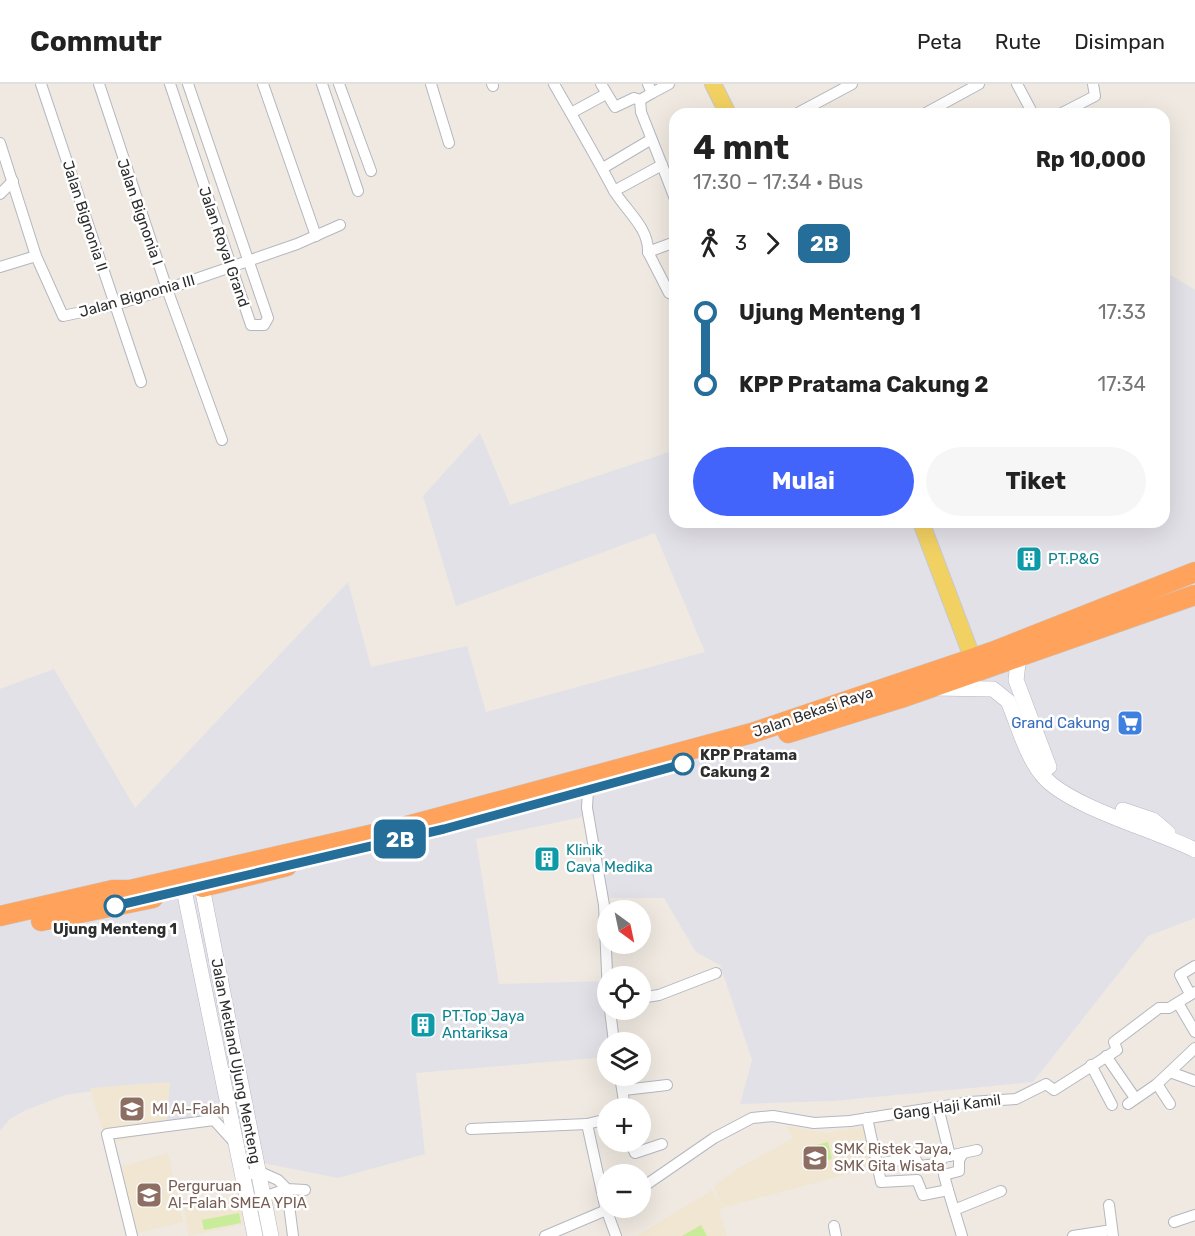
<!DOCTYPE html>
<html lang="id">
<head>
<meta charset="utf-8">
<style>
  :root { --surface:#fff; --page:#f6f6f6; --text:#222; --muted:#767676; --line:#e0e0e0; --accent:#4264fb }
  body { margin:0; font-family:Rubik,sans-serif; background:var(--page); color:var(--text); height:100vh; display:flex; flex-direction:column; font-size:22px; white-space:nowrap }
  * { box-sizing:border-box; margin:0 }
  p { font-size:20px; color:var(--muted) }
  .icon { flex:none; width:33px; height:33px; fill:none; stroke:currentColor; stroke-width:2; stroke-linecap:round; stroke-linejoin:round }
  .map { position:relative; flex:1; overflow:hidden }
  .sheet { position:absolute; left:669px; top:24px; width:501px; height:420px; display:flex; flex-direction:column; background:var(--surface); border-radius:18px; box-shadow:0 6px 24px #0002 }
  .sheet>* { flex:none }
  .badge { padding:0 12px; border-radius:9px; font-size:21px; line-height:39px }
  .needle { width:39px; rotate:147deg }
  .fabs { position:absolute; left:597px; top:816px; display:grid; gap:12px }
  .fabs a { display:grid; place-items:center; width:54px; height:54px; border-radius:50%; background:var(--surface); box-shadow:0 6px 24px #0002; font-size:30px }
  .map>.badge { position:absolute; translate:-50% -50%; box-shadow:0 0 0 3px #fff }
  .legs { display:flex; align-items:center; gap:9px; height:66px; padding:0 24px; font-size:20px }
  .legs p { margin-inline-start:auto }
  .overview { display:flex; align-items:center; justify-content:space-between; height:102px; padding:0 24px }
  h1 { font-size:33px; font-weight:700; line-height:45px }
  .primary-button { display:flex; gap:12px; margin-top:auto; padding:12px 24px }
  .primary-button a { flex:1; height:69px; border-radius:36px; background:var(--accent); color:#fff; font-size:24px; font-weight:700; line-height:69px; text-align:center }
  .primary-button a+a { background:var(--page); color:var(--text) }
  ul { padding:0 24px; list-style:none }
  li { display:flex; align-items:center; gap:21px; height:72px; font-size:22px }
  li i { display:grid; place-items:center; width:9px; height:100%; margin:0 8px; background:currentColor }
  li i::after { content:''; width:15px; height:15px; margin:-8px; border:4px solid; border-radius:50%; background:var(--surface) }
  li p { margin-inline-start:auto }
  li:first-child i { background:linear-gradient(#0000 50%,currentColor 0) }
  li:last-child i { background:linear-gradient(currentColor 50%,#0000 0) }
  header { display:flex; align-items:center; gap:36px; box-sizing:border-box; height:84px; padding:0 30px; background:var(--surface); border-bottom:2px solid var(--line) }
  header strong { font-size:28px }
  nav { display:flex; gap:33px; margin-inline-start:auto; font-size:21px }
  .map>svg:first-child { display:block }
</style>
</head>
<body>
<header>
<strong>Commutr</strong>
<nav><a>Peta</a><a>Rute</a><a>Disimpan</a></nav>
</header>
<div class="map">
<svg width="1195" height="1152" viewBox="0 0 1195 1152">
  <rect width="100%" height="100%" fill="#efe9e1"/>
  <polygon fill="#e3e1e8" points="1164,187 1195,206 1195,834 1148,852 1033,998 833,1017 740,1020 752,976 720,881 696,868 664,814 608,814 592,731 476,755 499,900 607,897 608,926 614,958 608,958 607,973 416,989 425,1070 338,1094 233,1073 223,1032 105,1054 93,1007 65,1011 24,1027 10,1035 0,1047 0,605 54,585 135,724 348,498 371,583 467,562 486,628 705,568 655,449 456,522 423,412 480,349 510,421 675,366 675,438 1164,438"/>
  <g fill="#f0e6d1">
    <polygon points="170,998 166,1046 107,1060 90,1004"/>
    <polygon points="786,1042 827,1049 863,1042 873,1083 722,1124 719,1127 727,1152 637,1152 712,1106 721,1121 714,1102 739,1084 793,1054"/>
    <polygon points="168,1069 183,1138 133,1150 113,1085"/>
    <polygon points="228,1113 232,1127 241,1125 244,1140 189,1152 184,1124"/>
  </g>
  <g fill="#c9ec9a">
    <polygon points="828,1058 832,1075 808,1081 804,1064"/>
    <polygon points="239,1129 241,1139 204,1146 202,1136"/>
    <polygon points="701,1141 707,1152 682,1152"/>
  </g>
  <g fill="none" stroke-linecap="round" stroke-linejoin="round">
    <g stroke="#b4b7c1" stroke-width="12">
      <g id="street">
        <polyline points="41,0 141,298"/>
        <polyline points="99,0 167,205 222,356"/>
        <polyline points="170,0 251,241 264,241 268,234 188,0"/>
        <polyline points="263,0 316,152"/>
        <polyline points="322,0 358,107"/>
        <polyline points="339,0 371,87"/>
        <polyline points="431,0 449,59"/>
        <polyline points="492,0 493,2"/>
        <path d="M554 0C574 35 594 69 613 105 624 125 649 143 648 168"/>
        <polyline points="601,0 615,23 634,14 640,16 652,9 648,0"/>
        <polyline points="1017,0 1033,30"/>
        <polyline points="652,9 669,0"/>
        <polyline points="640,16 641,28 662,81"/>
        <polyline points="571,29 606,10"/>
        <polyline points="796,30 852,0"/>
        <polyline points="924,30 979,0"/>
        <polyline points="1060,30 1095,12 1093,0"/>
        <polyline points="0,59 36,172 63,232 114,221 167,205 297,160 340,141"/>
        <polyline points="603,84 650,56"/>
        <polyline points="614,107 662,81 675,115"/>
        <polyline points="0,110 13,97"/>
        <polyline points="648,168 669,209 675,211"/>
        <polyline points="648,168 675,158"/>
        <polyline points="0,183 36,172"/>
        <polyline points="588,706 587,724 604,821 608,910"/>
        <polyline points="640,841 643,841"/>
        <polyline points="1190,910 1180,891 1195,882"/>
        <polyline points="640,914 659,911 716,889"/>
        <polyline points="1178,919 1195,948"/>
        <polyline points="610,926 614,958"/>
        <polyline points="611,928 625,926"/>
        <polyline points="1106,972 1135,1014"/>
        <polyline points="1091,981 1112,1021"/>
        <polyline points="1170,988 1195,997"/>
        <polyline points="620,992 625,1024"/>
        <polyline points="1157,1000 1170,1020"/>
        <polyline points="624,1006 667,1001"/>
        <polyline points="1128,1020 1157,1000 1195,964"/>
        <polyline points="938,1023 950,1072"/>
        <polyline points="867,1034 881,1098 917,1096 923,1111 948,1106 962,1152"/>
        <polyline points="587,1040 605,1122 616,1152"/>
        <polyline points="471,1045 587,1040 608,1035"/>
        <polyline points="630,1058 635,1069 662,1060"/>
        <polyline points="887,1078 915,1074 919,1082 938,1080 944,1073 977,1066"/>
        <polyline points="243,1093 258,1087 278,1096 287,1105 305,1106"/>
        <polyline points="640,1105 714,1054 752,1034 773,1032 814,1039 850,1037 970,1018 1016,1015 1046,1000 1054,1006 1117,966 1114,958 1159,924 1169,924 1195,908"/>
        <polyline points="948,1106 944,1091 959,1087 959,1076 963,1069"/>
        <polyline points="263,1113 287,1105 293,1152"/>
        <polyline points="1109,1121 1113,1152"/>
        <polyline points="954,1126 1001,1107"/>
        <polyline points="1174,1138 1195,1131"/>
        <polyline points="834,1142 836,1152"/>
        <polyline points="132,1152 107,1050 214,1036 233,1057"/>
        <polyline points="545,1152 611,1124"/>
        <polyline points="1073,1152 1112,1146"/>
      </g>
    </g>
    <g stroke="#b4b7c1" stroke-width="16">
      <g id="secondary">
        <polyline points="1023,571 1018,579 1016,596 1049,683"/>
        <path d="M934 604 993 605 1008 617C1018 640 1026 672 1043 692 1069 723 1156 746 1195 766"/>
        <polyline points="1123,726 1153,736 1168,749"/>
        <polyline points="202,803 271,1152"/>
        <polyline points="184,806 255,1152"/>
      </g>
    </g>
    <g stroke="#c9c9c9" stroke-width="18">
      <g id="primary">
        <polyline points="713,0 728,30"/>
        <polyline points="921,438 977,586"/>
      </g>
    </g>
    <g stroke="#c9c9c9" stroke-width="21">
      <g id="highway">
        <polyline points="788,649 901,614 1195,511"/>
        <polyline points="202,803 287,782"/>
        <polyline points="0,832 113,806 130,806 400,744 752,649 992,568 1195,488"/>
        <polyline points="41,837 153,814"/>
      </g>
    </g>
    <use href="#street" stroke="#fff" stroke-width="10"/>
    <use href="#secondary" stroke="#fff" stroke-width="15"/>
    <use href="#primary" stroke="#f2d163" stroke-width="16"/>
    <use href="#highway" stroke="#ffa35c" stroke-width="20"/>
  </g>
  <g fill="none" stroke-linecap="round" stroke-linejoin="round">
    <g stroke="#fff" stroke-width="14">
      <polyline id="line-1" points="115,822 444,745 683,680"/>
    </g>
    <use href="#line-1" stroke="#256e99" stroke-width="9"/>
  </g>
  <defs>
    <g id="building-square" transform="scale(1.35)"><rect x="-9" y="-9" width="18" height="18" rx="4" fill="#0f9aa8" stroke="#fff"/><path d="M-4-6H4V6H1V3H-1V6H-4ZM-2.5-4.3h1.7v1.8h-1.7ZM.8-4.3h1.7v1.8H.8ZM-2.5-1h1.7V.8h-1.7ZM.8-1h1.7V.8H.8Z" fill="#fff"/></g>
    <g id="supermarket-square" transform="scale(1.35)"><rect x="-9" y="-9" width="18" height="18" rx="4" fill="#3f7fe0" stroke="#fff"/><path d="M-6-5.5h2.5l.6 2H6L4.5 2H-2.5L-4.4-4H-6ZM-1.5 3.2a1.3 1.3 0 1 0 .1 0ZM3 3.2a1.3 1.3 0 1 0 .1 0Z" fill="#fff"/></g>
    <g id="school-square" transform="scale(1.35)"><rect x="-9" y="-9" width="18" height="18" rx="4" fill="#8d6e63" stroke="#fff"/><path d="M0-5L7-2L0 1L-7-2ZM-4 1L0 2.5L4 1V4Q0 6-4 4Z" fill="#fff"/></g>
  </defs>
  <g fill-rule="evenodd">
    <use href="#building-square" x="1029" y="475"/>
    <use href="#supermarket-square" x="1130" y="639"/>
    <use href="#building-square" x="547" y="775"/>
    <use href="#building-square" x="423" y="941"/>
    <use href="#school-square" x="132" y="1025"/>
    <use href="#school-square" x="815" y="1074"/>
    <use href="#school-square" x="149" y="1111"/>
  </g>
  <g fill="#fff" stroke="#256e99" stroke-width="3">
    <circle cx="683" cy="680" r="10"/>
    <circle cx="115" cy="822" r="10"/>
  </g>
  <g text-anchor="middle" stroke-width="5" stroke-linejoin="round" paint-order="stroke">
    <g font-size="15" fill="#2e2e2e" stroke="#fff">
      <text transform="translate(140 128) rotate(71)" y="5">Jalan Bignonia I</text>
      <text transform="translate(85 132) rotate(72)" y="5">Jalan Bignonia II</text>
      <text transform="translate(224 163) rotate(71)" y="5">Jalan Royal Grand</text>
      <text transform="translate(137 212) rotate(-16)" y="5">Jalan Bignonia III</text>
      <text transform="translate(813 628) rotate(-19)" y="5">Jalan Bekasi Raya</text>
      <text transform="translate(236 977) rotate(79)" y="5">Jalan Metland Ujung Menteng</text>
      <text transform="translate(947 1023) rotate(-8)" y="5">Gang Haji Kamil</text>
    </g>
    <g font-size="15" fill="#0d838f" stroke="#fff" text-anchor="start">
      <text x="1048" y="480">PT.P&amp;G</text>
      <text x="566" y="771">Klinik<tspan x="566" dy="17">Cava Medika</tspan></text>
      <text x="442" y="937">PT.Top Jaya<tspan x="442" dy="17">Antariksa</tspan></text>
    </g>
    <g font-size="15" fill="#366cbe" stroke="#fff" text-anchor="end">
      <text x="1110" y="644">Grand Cakung</text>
    </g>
    <g font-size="15" font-weight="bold" fill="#2e2e2e" stroke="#fff" text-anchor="start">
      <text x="700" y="676">KPP Pratama<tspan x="700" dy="17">Cakung 2</tspan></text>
      <text x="115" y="850" text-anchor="middle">Ujung Menteng 1</text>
    </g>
    <g font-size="15" fill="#785e54" stroke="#fff" text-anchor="start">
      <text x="152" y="1030">MI Al-Falah</text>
      <text x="834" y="1070">SMK Ristek Jaya,<tspan x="834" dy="17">SMK Gita Wisata</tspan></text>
      <text x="168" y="1107">Perguruan<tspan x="168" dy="17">Al-Falah SMEA YPIA</tspan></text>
    </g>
  </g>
</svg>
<div class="fabs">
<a><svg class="needle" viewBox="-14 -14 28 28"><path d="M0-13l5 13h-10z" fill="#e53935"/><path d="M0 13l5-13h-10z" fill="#767676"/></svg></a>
<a><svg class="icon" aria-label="locate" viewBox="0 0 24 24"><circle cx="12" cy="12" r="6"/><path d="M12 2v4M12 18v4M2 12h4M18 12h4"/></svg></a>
<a><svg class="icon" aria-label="layers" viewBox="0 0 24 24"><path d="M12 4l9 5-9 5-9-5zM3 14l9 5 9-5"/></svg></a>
<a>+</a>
<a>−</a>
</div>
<b class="badge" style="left:400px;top:755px;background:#256e99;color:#fff">2B</b>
<section class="sheet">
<div class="overview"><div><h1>4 mnt</h1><p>17:30 – 17:34 · Bus</p></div><b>Rp 10,000</b></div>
<div class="legs"><svg class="icon" aria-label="walk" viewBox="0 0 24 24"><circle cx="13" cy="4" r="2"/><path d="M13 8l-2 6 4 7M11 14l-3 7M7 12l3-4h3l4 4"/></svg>3<svg class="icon" aria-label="forward" viewBox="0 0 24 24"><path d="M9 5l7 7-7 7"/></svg><b class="badge" style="background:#256e99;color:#fff">2B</b></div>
<ul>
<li><i style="color:#256e99"></i><b>Ujung Menteng 1</b><p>17:33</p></li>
<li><i style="color:#256e99"></i><b>KPP Pratama Cakung 2</b><p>17:34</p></li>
</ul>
<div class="primary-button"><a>Mulai</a><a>Tiket</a></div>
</section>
</div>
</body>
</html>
